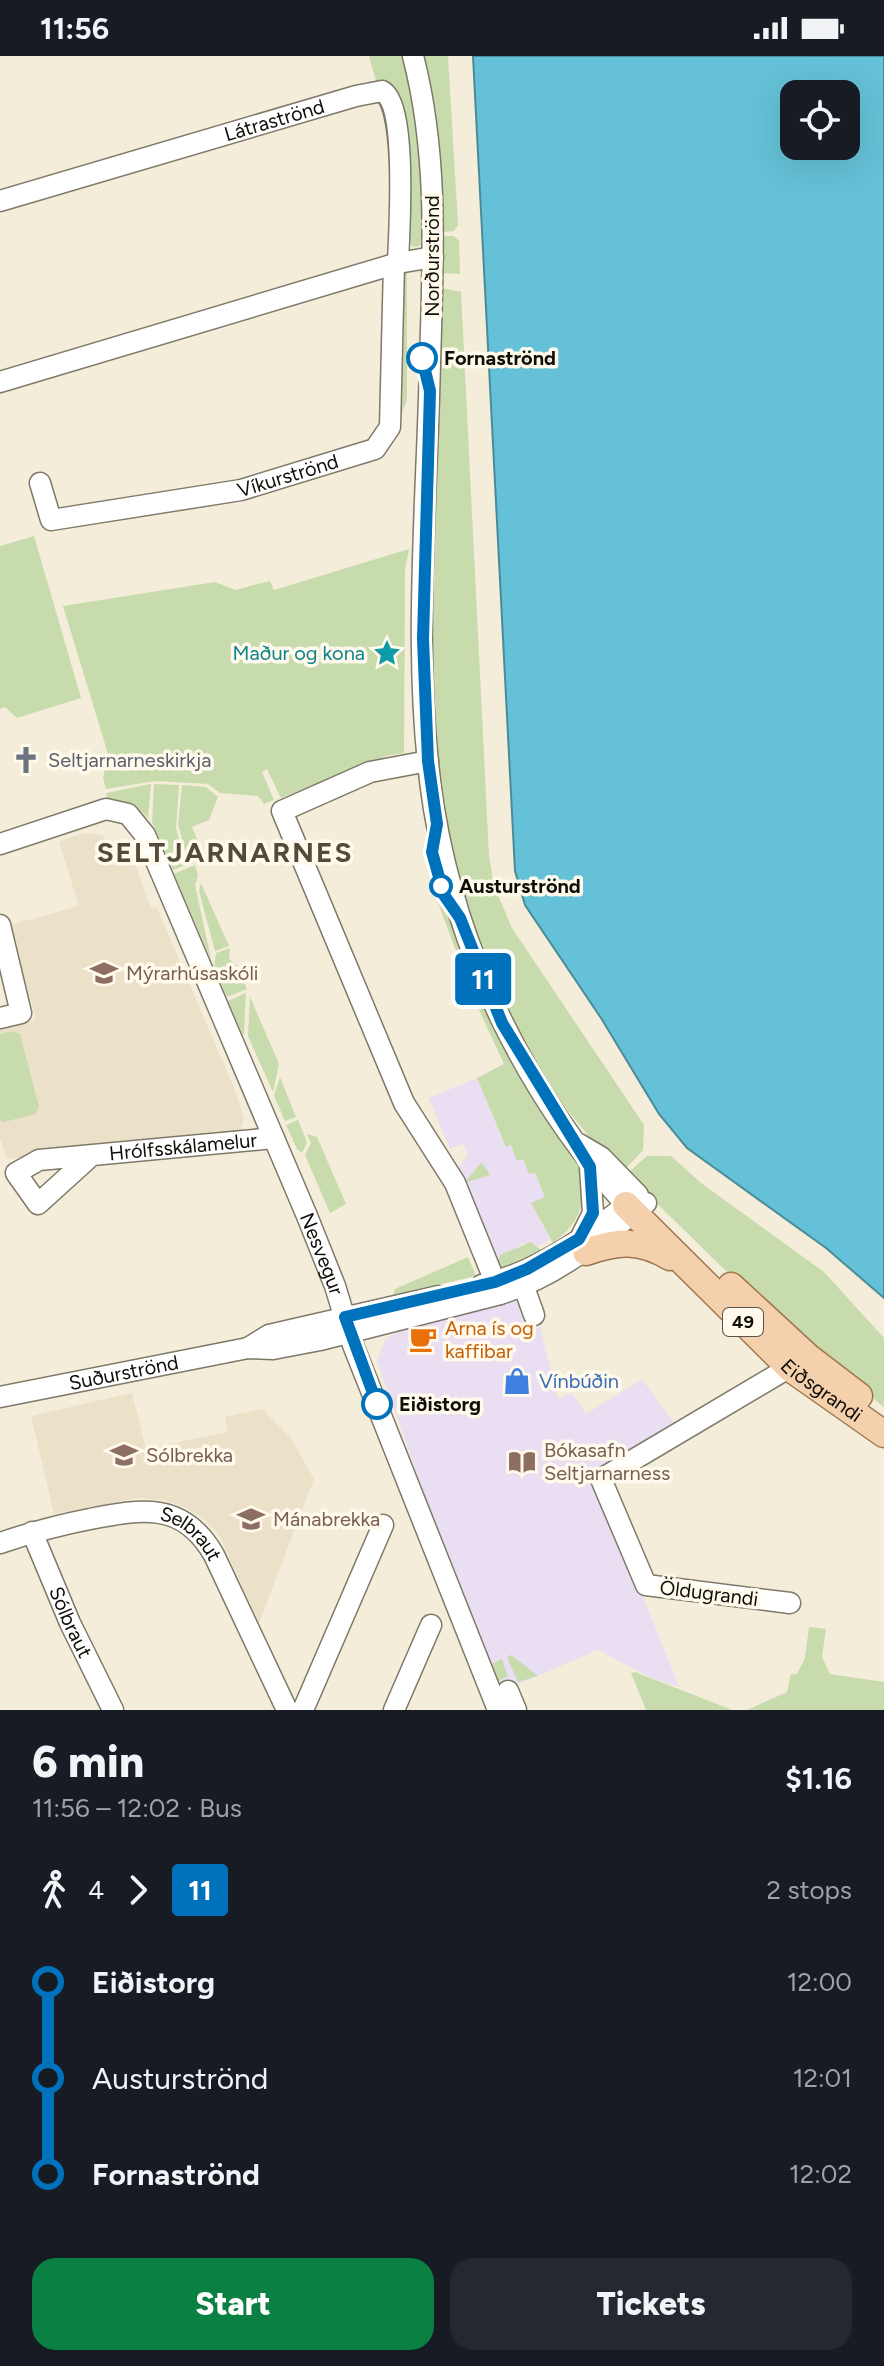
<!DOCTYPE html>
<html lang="en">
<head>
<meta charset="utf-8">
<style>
  :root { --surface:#171b24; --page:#242831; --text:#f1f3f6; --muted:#9ea1a6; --accent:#0b8043 }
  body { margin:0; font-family:Figtree,sans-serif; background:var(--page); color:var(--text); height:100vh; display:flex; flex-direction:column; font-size:30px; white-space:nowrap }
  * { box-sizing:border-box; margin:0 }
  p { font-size:26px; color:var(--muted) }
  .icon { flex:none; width:44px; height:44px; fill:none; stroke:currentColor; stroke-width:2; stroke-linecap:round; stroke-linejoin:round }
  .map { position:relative; height:1654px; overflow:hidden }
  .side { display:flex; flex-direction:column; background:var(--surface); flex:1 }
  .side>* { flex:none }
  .badge { padding:0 16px; border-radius:6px; font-size:28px; line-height:52px }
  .buttons { position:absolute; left:780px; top:24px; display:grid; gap:16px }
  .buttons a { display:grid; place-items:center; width:80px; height:80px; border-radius:16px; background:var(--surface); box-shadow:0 8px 32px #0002; font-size:40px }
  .map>.badge { position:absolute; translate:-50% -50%; box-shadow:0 0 0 4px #fff }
  .legs { display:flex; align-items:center; gap:12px; height:88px; padding:0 32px; font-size:26px }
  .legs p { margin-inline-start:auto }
  .summary { display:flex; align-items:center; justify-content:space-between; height:136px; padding:0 32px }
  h1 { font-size:44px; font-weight:800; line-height:60px }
  .button { display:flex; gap:16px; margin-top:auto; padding:16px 32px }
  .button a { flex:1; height:92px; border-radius:24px; background:var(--accent); color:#fff; font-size:32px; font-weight:800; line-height:92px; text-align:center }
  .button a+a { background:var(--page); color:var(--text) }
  ul { padding:0 32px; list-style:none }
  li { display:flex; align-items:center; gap:28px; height:96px; font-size:30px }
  li i { display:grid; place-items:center; width:12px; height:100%; margin:0 10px; background:currentColor }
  li i::after { content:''; width:20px; height:20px; margin:-10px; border:6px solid; border-radius:50%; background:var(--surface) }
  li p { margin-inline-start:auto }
  li:first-child i { background:linear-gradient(#0000 50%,currentColor 0) }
  li:last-child i { background:linear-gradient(currentColor 50%,#0000 0) }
  .status { display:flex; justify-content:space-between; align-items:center; height:56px; padding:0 40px; background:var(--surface); direction:ltr }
  .status svg { height:22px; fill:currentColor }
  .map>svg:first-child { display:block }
</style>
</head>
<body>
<div class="status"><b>11:56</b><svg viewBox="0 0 49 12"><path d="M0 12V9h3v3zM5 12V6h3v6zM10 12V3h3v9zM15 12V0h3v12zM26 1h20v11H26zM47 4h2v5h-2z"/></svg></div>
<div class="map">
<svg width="884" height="1654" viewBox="0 0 884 1654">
  <rect width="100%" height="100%" fill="#f3edda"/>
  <g fill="#e9def2">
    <polygon points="477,1022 505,1090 511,1089 517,1104 523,1103 534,1116 545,1141 531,1147 550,1183 538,1190 522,1187 497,1207 457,1113 468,1099 463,1088 450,1093 429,1042"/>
    <polygon points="532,1238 558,1343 572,1337 586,1358 642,1323 682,1378 599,1429 679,1631 650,1621 598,1594 495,1638 433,1474 425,1440 377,1305 386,1283 413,1267"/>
  </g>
  <g fill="#eae1c8">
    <polygon points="82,777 103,779 105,787 98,790 102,801 110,799 114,809 128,804 130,808 135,807 151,853 157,852 234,1032 244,1062 238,1082 7,1103 0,1081 0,973 36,964 10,869 79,850 59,786"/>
    <polygon points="132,1337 146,1393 228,1376 225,1361 262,1353 290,1381 314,1423 259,1567 220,1481 207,1466 186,1452 164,1444 138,1442 54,1458 31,1360"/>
  </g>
  <g fill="#c8dbac">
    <polygon points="369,0 405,0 424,113 423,186 419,190 413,191 408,185 399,39 391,27 376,25"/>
    <polygon points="421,0 448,0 458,169 454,175 442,176"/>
    <polygon points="442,180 454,180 459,185 460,218 440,217"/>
    <polygon points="407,216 407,344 399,364 403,217"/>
    <path d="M442 232 461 236 489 800 494 830 512 872 644 1069 643 1094 623 1116C522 1019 462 885 441 747 428 666 433 581 435 499 436 410 439 321 442 232Z"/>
    <polygon points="34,480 81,642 17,662 5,651 0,653 0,490"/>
    <polygon points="409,493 405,514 404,697 387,700 281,742 267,713 262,716 274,744 264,748 258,740 220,737 208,728 155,725 106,733 103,722 108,698 63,550 215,526 235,534 270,525 274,534"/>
    <polygon points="151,728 148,762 134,748 107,742 106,737"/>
    <polygon points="154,728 179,729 176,772 186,809 173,814 152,766"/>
    <polygon points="182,729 206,731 218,741 209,764 192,771 204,801 189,808 178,768"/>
    <polygon points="195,809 198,819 195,829 211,903 174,818"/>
    <polygon points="201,827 229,890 215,895 199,835"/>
    <path d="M434 836 445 847 587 1118C584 1149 579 1168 553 1187L531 1147 545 1141 535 1117 529 1118 523 1103 517 1105 511 1089 506 1091 477 1022 504 1008 474 943Z"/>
    <polygon points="230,892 229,903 238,911 247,933 227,941 214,912 216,897"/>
    <polygon points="246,937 244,978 243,979 228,945"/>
    <polygon points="250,941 279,1008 273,1036 248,980"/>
    <polygon points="13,975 20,978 39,1051 35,1058 4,1066 0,1064 0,978"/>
    <polygon points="280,1021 296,1061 285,1065 274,1040"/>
    <polygon points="298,1064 307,1086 302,1097 297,1093 286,1069"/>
    <polygon points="307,1078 317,1081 346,1148 330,1157 305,1099 311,1087"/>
    <polygon points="647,1100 671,1100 701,1127 824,1216 884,1282 884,1351 780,1268 627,1118"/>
    <polygon points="482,1107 490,1119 464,1127 480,1108"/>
    <polygon points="531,1186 541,1194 497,1213 500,1199"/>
    <polygon points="468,1201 476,1220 393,1239 395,1233"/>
    <polygon points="809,1571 826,1573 822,1601 830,1618 884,1626 884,1654 747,1654 787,1636 791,1618 797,1618 805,1602"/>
    <polygon points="511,1599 538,1620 518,1626 507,1601"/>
    <polygon points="502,1603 508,1620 495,1627 490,1609"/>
    <polygon points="635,1616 732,1654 646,1654 631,1617"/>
  </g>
  <path fill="#65c1d7" stroke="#4b8b99" stroke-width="2" fill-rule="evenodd" d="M473 0H884V1242L826 1192 687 1092 659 1058 601 962 525 849 515 815ZM794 38H846V90H794Z"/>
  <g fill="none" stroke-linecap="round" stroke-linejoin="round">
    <g stroke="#7f7969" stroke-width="23">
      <g id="minor">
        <path d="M413 0C439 100 433 203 430 306 427 451 411 609 434 753 458 899 527 1039 626 1149"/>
        <path id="s1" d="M0 145 356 40 382 35C408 49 399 178 398 207"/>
        <polyline points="0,326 398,207 433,201"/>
        <path id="s2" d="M40 427 51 464 241 434 375 393 390 371 394 208"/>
        <polyline points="428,705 370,716 282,755 404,1047 455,1127 500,1238"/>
        <path id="s3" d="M0 788 106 753 128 758 145 779 307 1160 335 1230 353 1289 498 1654"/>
        <polyline points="0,869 21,957 0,962"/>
        <path id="s4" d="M92 1099 38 1148 16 1117 39 1104 274 1082"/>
        <polyline points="582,1179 593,1157 590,1111"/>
        <path d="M482 1229C540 1215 593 1177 638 1139L601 1101 579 1088"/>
        <polyline points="524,1231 534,1259"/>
        <polyline points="248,1292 269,1279 439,1240"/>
        <path id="s5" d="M0 1341 248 1292 273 1293 320 1284 500 1238C558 1220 599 1184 646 1147"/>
        <path id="s6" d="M32 1476 70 1567 113 1654"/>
        <path id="s7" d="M0 1487C30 1477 59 1469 90 1463 142 1453 183 1445 214 1499L287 1654"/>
        <polyline points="790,1547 646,1529 601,1423 800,1305"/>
        <polyline points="508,1635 516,1654"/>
        <polyline points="303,1654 383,1469"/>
        <polyline points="394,1654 431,1569"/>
      </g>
    </g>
    <g stroke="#9f774f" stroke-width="29">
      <g id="major">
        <path id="s8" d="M626 1149 790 1312 884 1378"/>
        <path d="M586 1196C618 1185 639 1183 670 1201"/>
        <polyline points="731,1230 808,1301 859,1340"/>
      </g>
    </g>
    <use href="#minor" stroke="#fff" stroke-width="20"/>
    <use href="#major" stroke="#f4d0ad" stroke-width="26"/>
  </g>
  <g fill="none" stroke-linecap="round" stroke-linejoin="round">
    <g stroke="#fff" stroke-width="18">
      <polyline id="line-1" points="377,1348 345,1261 495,1226 527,1213 579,1183 593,1157 590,1111 502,967 460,862 444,839 432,796 437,768 428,705 423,583 430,335 422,302"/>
    </g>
    <use href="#line-1" stroke="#0072bc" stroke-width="12"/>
  </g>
  <defs>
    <g id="sight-bare" transform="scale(2.16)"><path d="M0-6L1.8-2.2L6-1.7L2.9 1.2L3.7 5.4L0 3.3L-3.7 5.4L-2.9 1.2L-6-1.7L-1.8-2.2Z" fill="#0f9aa8" stroke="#fffaeb" stroke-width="2.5" paint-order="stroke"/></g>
    <g id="church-bare" transform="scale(2.16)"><path d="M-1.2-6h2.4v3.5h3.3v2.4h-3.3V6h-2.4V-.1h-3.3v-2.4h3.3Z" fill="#6b7280" stroke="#fffaeb" stroke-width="2.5" paint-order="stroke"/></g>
    <g id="school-bare" transform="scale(2.16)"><path d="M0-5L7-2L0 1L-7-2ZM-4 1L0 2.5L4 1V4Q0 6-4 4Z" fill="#8d6e63" stroke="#fffaeb" stroke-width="2.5" paint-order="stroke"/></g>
    <g id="cafe-bare" transform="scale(2.16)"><path d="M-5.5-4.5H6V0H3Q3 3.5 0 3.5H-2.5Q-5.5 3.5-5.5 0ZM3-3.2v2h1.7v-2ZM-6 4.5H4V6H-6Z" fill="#e8710a" stroke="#fffaeb" stroke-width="2.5" paint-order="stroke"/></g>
    <g id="shop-bare" transform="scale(2.16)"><path d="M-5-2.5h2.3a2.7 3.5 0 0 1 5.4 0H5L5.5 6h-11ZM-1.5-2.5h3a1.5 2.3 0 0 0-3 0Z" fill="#3f7fe0" stroke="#fffaeb" stroke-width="2.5" paint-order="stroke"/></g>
    <g id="library-bare" transform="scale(2.16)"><path d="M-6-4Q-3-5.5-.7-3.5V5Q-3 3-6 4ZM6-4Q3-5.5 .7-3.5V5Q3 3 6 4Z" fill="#8d6e63" stroke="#fffaeb" stroke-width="2.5" paint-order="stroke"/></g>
  </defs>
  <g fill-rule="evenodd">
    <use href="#sight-bare" x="387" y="597"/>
    <use href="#church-bare" x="26" y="704"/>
    <use href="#school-bare" x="104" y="917"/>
    <use href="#cafe-bare" x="423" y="1283"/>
    <use href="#shop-bare" x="517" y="1325"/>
    <use href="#school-bare" x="124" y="1399"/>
    <use href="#library-bare" x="522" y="1406"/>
    <use href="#school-bare" x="251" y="1463"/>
  </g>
  <g fill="#fff" stroke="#0072bc" stroke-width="4">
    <circle cx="422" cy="302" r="14"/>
    <circle cx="441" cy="830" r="10"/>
    <circle cx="377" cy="1348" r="14"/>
  </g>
  <g text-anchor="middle" stroke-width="7" stroke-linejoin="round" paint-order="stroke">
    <rect fill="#fffaeb" stroke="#57544b" stroke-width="2" x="723" y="1252" width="40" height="28" rx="6"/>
    <g font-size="18" font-weight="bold" fill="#0f0d07">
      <text x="743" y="1272">49</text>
    </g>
    <g font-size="20" fill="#0f0d07" stroke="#fffaeb">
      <text dy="7" stroke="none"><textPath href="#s1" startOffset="286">Látraströnd</textPath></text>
      <text transform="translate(432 200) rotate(-90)" y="7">Norðurströnd</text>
      <text dy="7" stroke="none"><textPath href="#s2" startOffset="280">Víkurströnd</textPath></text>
      <text dy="7" stroke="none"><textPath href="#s4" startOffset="282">Hrólfsskálamelur</textPath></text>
      <text dy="7" stroke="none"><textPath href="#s3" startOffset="616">Nesvegur</textPath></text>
      <text dy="7" stroke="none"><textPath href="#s5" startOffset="126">Suðurströnd</textPath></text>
      <text dy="7" stroke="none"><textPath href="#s8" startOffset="270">Eiðsgrandi</textPath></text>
      <text dy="7" stroke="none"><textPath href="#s7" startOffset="202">Selbraut</textPath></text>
      <text transform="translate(709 1537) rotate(7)" y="7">Öldugrandi</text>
      <text dy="7" stroke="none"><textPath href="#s6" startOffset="98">Sólbraut</textPath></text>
    </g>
    <g font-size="20" font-weight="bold" fill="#0f0d07" stroke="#fffaeb" text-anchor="start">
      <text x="444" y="309">Fornaströnd</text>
      <text x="459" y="837">Austurströnd</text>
      <text x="399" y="1355">Eiðistorg</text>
    </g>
    <g font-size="20" fill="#0d838f" stroke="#fffaeb" text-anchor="end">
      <text x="365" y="604">Maður og kona</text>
    </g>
    <g font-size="20" fill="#5b616d" stroke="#fffaeb" text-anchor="start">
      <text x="48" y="711">Seltjarnarneskirkja</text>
    </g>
    <g font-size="20" fill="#785e54" stroke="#fffaeb" text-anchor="start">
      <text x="126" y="924">Mýrarhúsaskóli</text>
      <text x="544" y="1401">Bókasafn<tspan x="544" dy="23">Seltjarnarness</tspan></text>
      <text x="146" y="1406">Sólbrekka</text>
      <text x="273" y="1470">Mánabrekka</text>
    </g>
    <g font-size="20" fill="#c56008" stroke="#fffaeb" text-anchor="start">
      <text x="445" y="1279">Arna ís og<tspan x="445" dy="23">kaffibar</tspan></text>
    </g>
    <g font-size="20" fill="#366cbe" stroke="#fffaeb" text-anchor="start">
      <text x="539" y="1332">Vínbúðin</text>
    </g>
    <g font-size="28" font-weight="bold" letter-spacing="2" fill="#504b3c" stroke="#fffaeb">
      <text x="225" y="806">SELTJARNARNES</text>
    </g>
  </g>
</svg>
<div class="buttons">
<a><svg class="icon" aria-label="locate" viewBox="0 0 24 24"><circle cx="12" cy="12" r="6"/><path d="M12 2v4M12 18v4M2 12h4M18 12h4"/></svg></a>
</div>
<b class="badge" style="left:483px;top:923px;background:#0072bc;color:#fff">11</b>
</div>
<section class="side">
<div class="summary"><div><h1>6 min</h1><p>11:56 – 12:02 · Bus</p></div><b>$1.16</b></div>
<div class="legs"><svg class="icon" aria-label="walk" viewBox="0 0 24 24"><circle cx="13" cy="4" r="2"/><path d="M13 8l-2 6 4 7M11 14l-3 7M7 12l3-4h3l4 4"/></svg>4<svg class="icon" aria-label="forward" viewBox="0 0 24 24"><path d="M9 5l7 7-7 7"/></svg><b class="badge" style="background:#0072bc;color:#fff">11</b><p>2 stops</p></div>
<ul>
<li><i style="color:#0072bc"></i><b>Eiðistorg</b><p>12:00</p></li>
<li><i style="color:#0072bc"></i><span>Austurströnd</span><p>12:01</p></li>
<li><i style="color:#0072bc"></i><b>Fornaströnd</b><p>12:02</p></li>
</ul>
<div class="button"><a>Start</a><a>Tickets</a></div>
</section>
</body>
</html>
